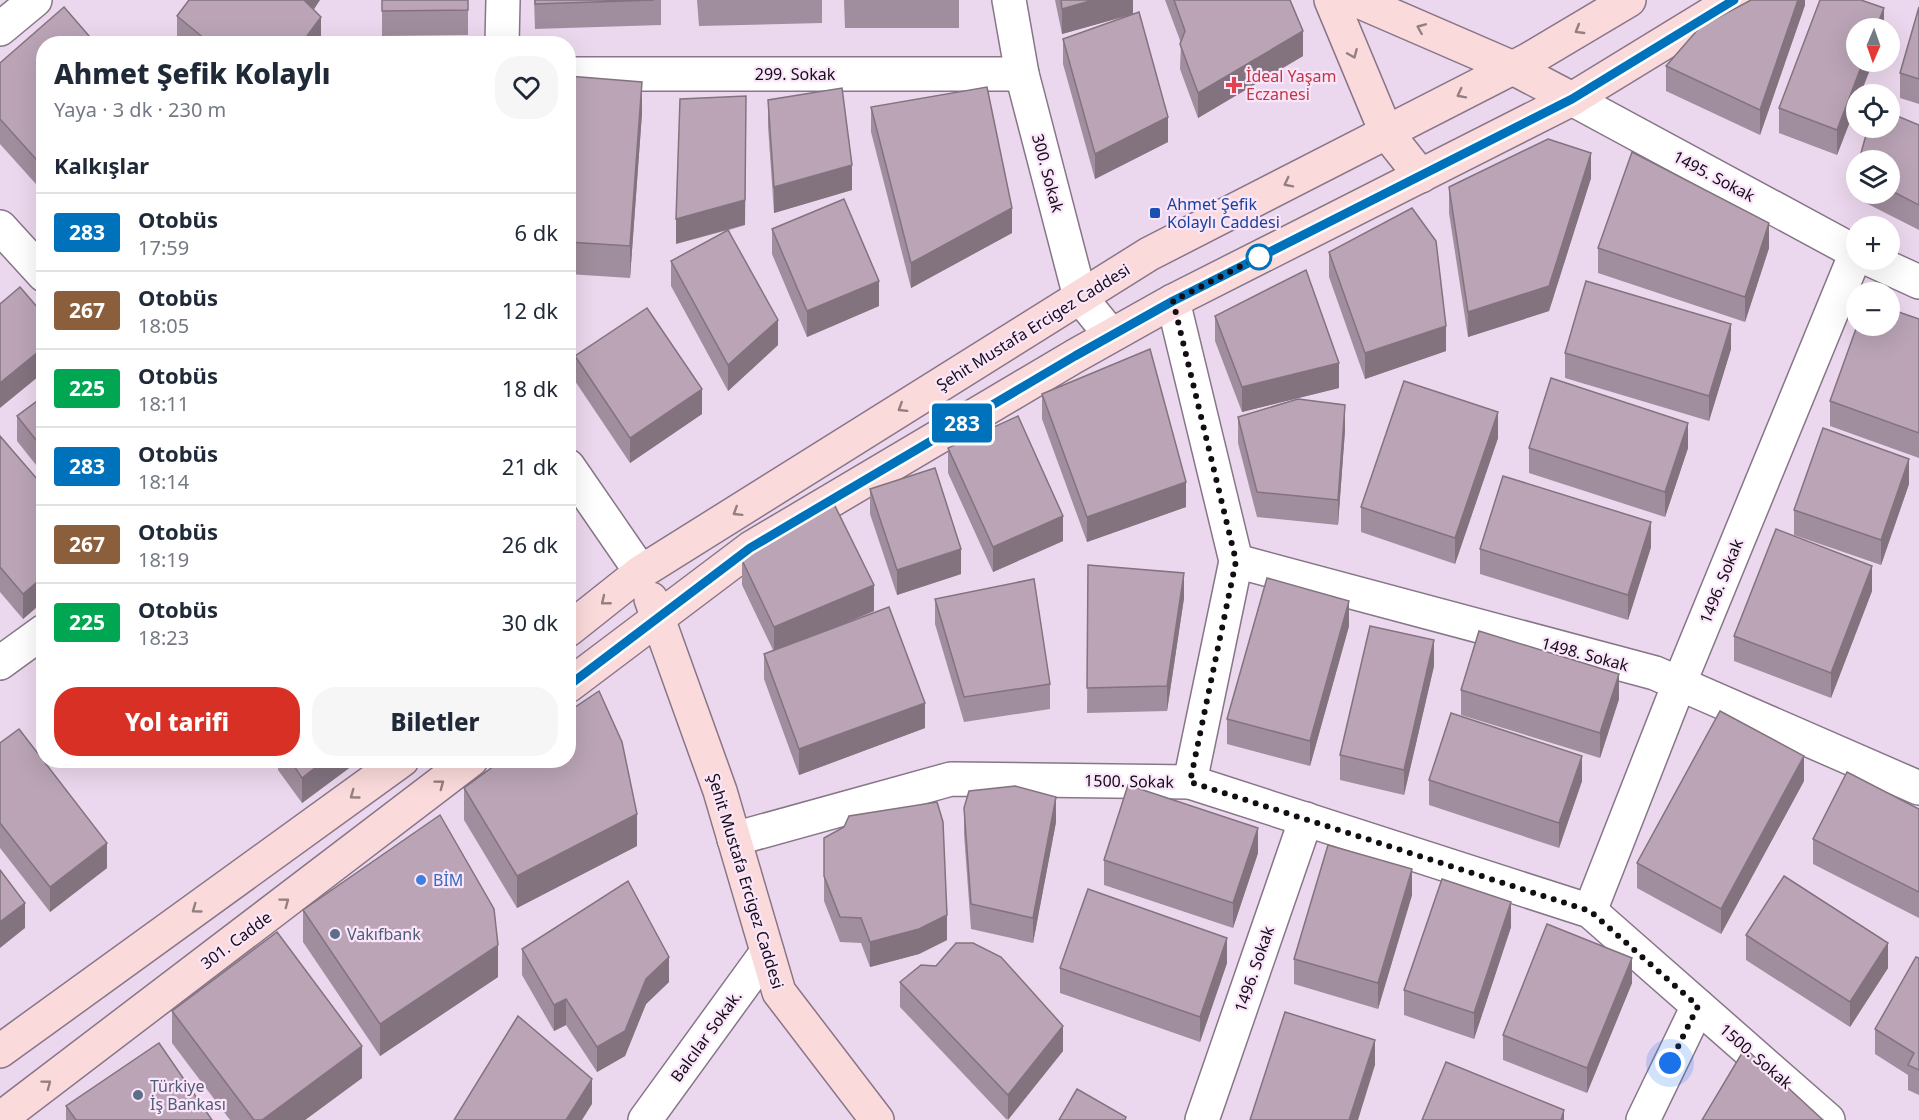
<!DOCTYPE html>
<html lang="tr">
<head>
<meta charset="utf-8">
<style>
  :root { --surface:#fff; --page:#f6f6f7; --text:#1f2937; --muted:#747a83; --line:#e0e1e3; --accent:#d93025 }
  body { margin:0; font-family:"Noto Sans",sans-serif; background:var(--page); color:var(--text); height:100vh; display:flex; flex-direction:column; font-size:22px; white-space:nowrap }
  * { box-sizing:border-box; margin:0 }
  p { font-size:20px; color:var(--muted) }
  .icon { flex:none; width:33px; height:33px; fill:none; stroke:currentColor; stroke-width:2; stroke-linecap:round; stroke-linejoin:round }
  .map { position:relative; flex:1; overflow:hidden }
  .sheet { position:absolute; left:36px; top:36px; width:540px; height:732px; display:flex; flex-direction:column; background:var(--surface); border-radius:24px; box-shadow:0 6px 24px #0002 }
  .sheet>* { flex:none }
  .badge { padding:0 12px; border-radius:4px; font-size:21px; line-height:39px }
  .needle { width:39px; rotate:182deg }
  .tools { position:absolute; left:1846px; top:18px; display:grid; gap:12px }
  .tools a { display:grid; place-items:center; width:54px; height:54px; border-radius:50%; background:var(--surface); box-shadow:0 6px 24px #0002; font-size:30px }
  .you { position:absolute; width:30px; height:30px; margin:-15px; border:4px solid #fff; border-radius:50%; background:#1a73e8; box-shadow:0 0 0 9px #1a73e833 }
  .map>.badge { position:absolute; translate:-50% -50%; box-shadow:0 0 0 3px #fff }
  h2 { padding:0 18px; font-size:22px; line-height:54px }
  .round { display:grid; place-items:center; flex:none; width:63px; height:63px; border-radius:24px; background:var(--page) }
  .summary { display:flex; align-items:center; justify-content:space-between; height:102px; padding:0 18px }
  h1 { font-size:28px; font-weight:800; line-height:45px }
  .primary-button { display:flex; gap:12px; margin-top:auto; padding:12px 18px }
  .primary-button a { flex:1; height:69px; border-radius:24px; background:var(--accent); color:#fff; font-size:24px; font-weight:800; line-height:69px; text-align:center }
  .primary-button a+a { background:var(--page); color:var(--text) }
  ul { padding:0; list-style:none }
  li { display:flex; align-items:center; gap:18px; height:78px; padding:0 18px; border-top:2px solid var(--line) }
  li div { flex:1 }
  li b { display:block; font-size:22px }
  li em { font-style:normal }
  li .badge { min-width:66px; font-weight:700; text-align:center }
  .map>svg:first-child { display:block }
</style>
</head>
<body>
<div class="map">
<svg width="1919" height="1120" viewBox="0 0 1919 1120">
  <rect width="100%" height="100%" fill="#ecd8ee"/>
  <g fill="none" stroke-linecap="round" stroke-linejoin="round">
    <g stroke="#877588" stroke-width="36">
      <g id="minor">
        <polyline points="1009,0 1022,74 1080,297 1111,335"/>
        <polyline points="0,29 35,0"/>
        <polyline points="502,44 503,0"/>
        <polyline points="568,74 1022,74"/>
        <polyline points="1572,99 1857,253"/>
        <polyline points="0,227 44,275"/>
        <polyline points="1871,260 1919,282"/>
        <polyline points="1173,301 1236,561 1190,782"/>
        <polyline points="568,466 641,572"/>
        <polyline points="1236,561 1655,673 1919,788"/>
        <polyline points="0,663 44,631"/>
        <polyline points="734,839 951,779 1190,782 1590,911 1828,1120"/>
        <polyline points="1590,911 1679,684 1856,253"/>
        <polyline points="645,1120 767,952"/>
        <polyline points="1202,1120 1306,819"/>
        <polyline points="1643,1120 1698,1006"/>
      </g>
    </g>
    <g stroke="#877588" stroke-width="36">
      <g id="secondary">
        <polyline points="1331,0 1386,132 1421,176"/>
        <polyline points="1356,0 1513,68 1572,99"/>
        <polyline points="651,599 720,791 779,992 877,1120"/>
        <polyline points="568,630 641,572 1149,254 1528,60 1629,0"/>
        <polyline points="568,686 751,548 1075,356 1173,301 1572,99 1734,0"/>
        <polyline points="0,1051 402,760"/>
        <polyline points="0,1119 471,760"/>
      </g>
    </g>
    <use href="#minor" stroke="#fff" stroke-width="33"/>
    <use href="#secondary" stroke="#fbdadb" stroke-width="33"/>
  </g>
  <g fill="#a08d9d">
    <polygon points="382,0 468,0 468,35 382,36"/>
    <polygon points="534,0 661,0 661,25 535,29"/>
    <polygon points="697,0 822,0 822,23 699,26"/>
    <polygon points="844,0 959,0 959,28 845,28"/>
    <polygon points="1055,0 1133,0 1133,14 1168,142 1095,179 1063,64 1063,39 1130,15 1062,34"/>
    <polygon points="1165,0 1290,0 1303,56 1198,118 1180,69 1181,43"/>
    <polygon points="1805,0 1805,5 1760,135 1666,91 1666,66"/>
    <polygon points="1919,7 1919,104 1900,98 1900,73"/>
    <polygon points="314,9 321,44 177,44 177,16"/>
    <polygon points="1884,28 1857,62 1873,62 1837,155 1779,133 1779,108"/>
    <polygon points="44,44 44,193 0,144 0,63"/>
    <polygon points="568,76 642,113 630,278 568,274"/>
    <polygon points="768,100 852,190 774,213 768,126"/>
    <polygon points="871,107 1012,233 911,288 871,132"/>
    <polygon points="1919,125 1919,230 1856,198 1857,170 1857,194 1890,194 1890,160"/>
    <polygon points="1591,178 1549,311 1468,337 1449,213 1449,187"/>
    <polygon points="745,225 729,230 778,345 728,391 671,286 671,261 728,230 676,244"/>
    <polygon points="772,229 879,306 807,337 772,254"/>
    <polygon points="1598,248 1769,248 1745,322 1598,273"/>
    <polygon points="1329,252 1446,351 1365,379 1329,277"/>
    <polygon points="1215,316 1339,388 1242,412 1215,341"/>
    <polygon points="1919,319 1919,458 1830,426 1830,401"/>
    <polygon points="1731,349 1709,421 1565,378 1565,353"/>
    <polygon points="575,356 702,414 630,463 575,381"/>
    <polygon points="1042,394 1186,507 1087,542 1042,419"/>
    <polygon points="44,396 44,475 17,441 17,416"/>
    <polygon points="1238,417 1345,430 1338,525 1257,517 1238,443"/>
    <polygon points="0,436 44,487 44,601 23,619 0,592"/>
    <polygon points="1498,438 1455,564 1361,532 1361,507"/>
    <polygon points="948,448 1063,541 993,572 948,473"/>
    <polygon points="1529,448 1688,448 1665,517 1529,473"/>
    <polygon points="1909,484 1881,565 1794,535 1794,510"/>
    <polygon points="870,489 961,574 897,595 870,514"/>
    <polygon points="1651,547 1628,620 1480,574 1480,549"/>
    <polygon points="742,560 874,611 827,630 925,728 799,775 764,679 764,654 773,650 742,585"/>
    <polygon points="1088,565 1184,598 1167,711 1087,713"/>
    <polygon points="1872,591 1831,698 1734,661 1734,636"/>
    <polygon points="935,599 1050,684 1050,709 964,722 935,624"/>
    <polygon points="1349,626 1310,766 1227,744 1227,719"/>
    <polygon points="1434,666 1404,795 1340,780 1340,755"/>
    <polygon points="1461,690 1619,699 1600,758 1461,715"/>
    <polygon points="0,743 107,868 50,912 0,848"/>
    <polygon points="278,760 360,760 302,803 278,770"/>
    <polygon points="1429,780 1582,781 1559,848 1429,805"/>
    <polygon points="1804,781 1721,934 1637,888 1637,863"/>
    <polygon points="464,788 637,846 517,908 464,820"/>
    <polygon points="964,808 1056,822 1033,943 971,929 964,834"/>
    <polygon points="1919,809 1919,918 1813,864 1813,839"/>
    <polygon points="824,838 947,940 919,954 870,967 861,943 840,942 824,901"/>
    <polygon points="1258,853 1233,928 1104,885 1104,860"/>
    <polygon points="1412,895 1378,1009 1294,984 1294,959"/>
    <polygon points="303,910 498,977 380,1056 303,942"/>
    <polygon points="1511,927 1474,1039 1404,1015 1404,990"/>
    <polygon points="1746,935 1888,968 1850,1027 1746,960"/>
    <polygon points="522,949 669,982 646,1004 625,1056 597,1072 566,1025 554,1031 522,975"/>
    <polygon points="1919,958 1919,1095 1908,1090 1908,1075 1875,1054 1875,1029"/>
    <polygon points="1227,963 1200,1042 1060,993 1060,968"/>
    <polygon points="900,982 1063,1051 1007,1120 900,1007"/>
    <polygon points="1632,983 1587,1093 1503,1060 1503,1035"/>
    <polygon points="172,1011 362,1078 305,1120 230,1120 172,1043"/>
    <polygon points="66,1106 212,1120 66,1120"/>
  </g>
  <g fill="#82737f">
    <polygon points="301,0 320,0 301,29"/>
    <polygon points="1093,0 1133,0 1133,14 1062,34 1062,9"/>
    <polygon points="1798,0 1805,0 1805,5 1760,135 1760,110"/>
    <polygon points="1884,8 1884,28 1876,28"/>
    <polygon points="321,17 321,44 301,44"/>
    <polygon points="1303,31 1303,56 1198,118 1198,93"/>
    <polygon points="1863,62 1873,62 1860,94 1857,94 1857,103 1837,155 1837,130"/>
    <polygon points="642,82 642,113 630,278 630,246"/>
    <polygon points="1168,117 1168,142 1095,179 1095,154"/>
    <polygon points="746,121 745,225 676,244 676,219"/>
    <polygon points="1591,153 1591,178 1549,311 1468,337 1468,312"/>
    <polygon points="852,165 852,190 774,213 774,187"/>
    <polygon points="1012,208 1012,233 911,288 911,263"/>
    <polygon points="1769,223 1769,248 1745,322 1745,297"/>
    <polygon points="879,281 879,306 807,337 807,311"/>
    <polygon points="778,320 778,345 728,391 728,365"/>
    <polygon points="1731,324 1731,349 1709,421 1709,396"/>
    <polygon points="1446,326 1446,351 1365,379 1365,353"/>
    <polygon points="44,347 44,372 0,408 0,383"/>
    <polygon points="1339,363 1339,388 1242,412 1242,387"/>
    <polygon points="702,389 702,414 630,463 630,438"/>
    <polygon points="1345,405 1345,430 1338,525 1338,500"/>
    <polygon points="1498,412 1498,438 1455,564 1455,538"/>
    <polygon points="1688,423 1688,448 1665,517 1665,492"/>
    <polygon points="1909,459 1909,484 1881,565 1881,540"/>
    <polygon points="1186,482 1186,507 1087,542 1087,517"/>
    <polygon points="570,499 570,524 568,525 568,500"/>
    <polygon points="1063,516 1063,541 993,572 993,547"/>
    <polygon points="1651,522 1651,547 1628,620 1628,595"/>
    <polygon points="961,549 961,574 897,595 897,570"/>
    <polygon points="1872,566 1872,591 1831,698 1831,673"/>
    <polygon points="1184,573 1184,598 1167,711 1167,686"/>
    <polygon points="44,576 44,601 23,619 23,594"/>
    <polygon points="874,585 874,611 774,653 774,627"/>
    <polygon points="1349,601 1349,626 1310,766 1310,741"/>
    <polygon points="1434,640 1434,666 1404,795 1404,770"/>
    <polygon points="1619,674 1619,699 1600,758 1600,733"/>
    <polygon points="925,703 925,728 799,775 799,749"/>
    <polygon points="1582,756 1582,781 1559,848 1559,823"/>
    <polygon points="1804,756 1804,781 1721,934 1721,909"/>
    <polygon points="325,760 360,760 302,803 302,778"/>
    <polygon points="1056,797 1056,822 1033,943 1033,918"/>
    <polygon points="637,814 637,846 517,908 517,876"/>
    <polygon points="1258,828 1258,853 1233,928 1233,903"/>
    <polygon points="107,843 107,868 50,912 50,887"/>
    <polygon points="1412,869 1412,895 1378,1009 1378,983"/>
    <polygon points="1511,902 1511,927 1474,1039 1474,1013"/>
    <polygon points="25,903 25,928 0,948 0,922"/>
    <polygon points="947,915 947,940 919,954 870,967 870,942"/>
    <polygon points="1227,938 1227,963 1200,1042 1200,1017"/>
    <polygon points="1888,943 1888,968 1850,1027 1850,1002"/>
    <polygon points="498,945 498,977 380,1056 380,1024"/>
    <polygon points="669,957 669,982 646,1004 625,1056 597,1072 597,1047 646,979"/>
    <polygon points="1632,958 1632,983 1587,1093 1587,1068"/>
    <polygon points="566,999 566,1025 554,1031 554,1005"/>
    <polygon points="1063,1026 1063,1051 1008,1120 1008,1095"/>
    <polygon points="1375,1040 1375,1065 1358,1120 1349,1120"/>
    <polygon points="362,1046 362,1078 305,1120 262,1120"/>
    <polygon points="592,1079 592,1104 582,1120 566,1120"/>
    <polygon points="1564,1110 1564,1120 1561,1120"/>
  </g>
  <g fill="#baa4b6" stroke="#82737f" stroke-width="1.5">
    <polygon points="189,0 304,0 321,17 301,44 211,44 177,16"/>
    <polygon points="382,0 468,0 468,10 382,11"/>
    <polygon points="535,0 654,0 535,4"/>
    <polygon points="1061,0 1093,0 1062,9"/>
    <polygon points="1174,0 1290,0 1303,31 1198,93 1180,44 1185,31"/>
    <polygon points="1751,0 1798,0 1760,110 1666,66 1700,27"/>
    <polygon points="1820,0 1861,0 1884,8 1876,28 1857,28 1857,62 1863,62 1837,130 1779,108"/>
    <polygon points="64,7 96,44 44,44 44,168 0,119 0,63"/>
    <polygon points="1919,7 1919,79 1900,73"/>
    <polygon points="1139,12 1168,117 1095,154 1063,39"/>
    <polygon points="568,76 642,82 630,246 568,242"/>
    <polygon points="987,87 1012,208 911,263 871,107"/>
    <polygon points="842,88 852,165 774,187 768,100"/>
    <polygon points="746,96 745,200 676,219 680,99"/>
    <polygon points="1890,113 1919,125 1919,205 1890,190 1890,160 1859,160 1868,128 1890,128"/>
    <polygon points="1548,139 1591,153 1549,286 1468,312 1449,187"/>
    <polygon points="1632,152 1769,223 1745,297 1598,248"/>
    <polygon points="844,199 879,281 807,311 772,229"/>
    <polygon points="1412,208 1436,241 1446,326 1365,353 1329,252"/>
    <polygon points="728,230 778,320 728,365 671,261"/>
    <polygon points="1306,270 1339,363 1242,387 1215,316"/>
    <polygon points="1586,281 1731,324 1709,396 1565,353"/>
    <polygon points="20,287 44,315 44,347 0,383 0,304"/>
    <polygon points="647,308 702,389 630,438 575,356"/>
    <polygon points="1890,309 1919,319 1919,433 1830,401 1857,326 1890,326"/>
    <polygon points="1150,349 1186,482 1087,517 1042,394"/>
    <polygon points="1551,378 1688,423 1665,492 1529,448"/>
    <polygon points="1404,381 1498,412 1455,538 1361,507"/>
    <polygon points="44,396 44,450 17,416"/>
    <polygon points="1298,399 1345,405 1338,500 1257,492 1238,417"/>
    <polygon points="1018,416 1063,516 993,547 948,448"/>
    <polygon points="1823,428 1909,459 1881,540 1794,510"/>
    <polygon points="0,436 44,487 44,576 23,594 0,567"/>
    <polygon points="935,468 961,549 897,570 870,489"/>
    <polygon points="1503,476 1651,522 1628,595 1480,549"/>
    <polygon points="833,502 874,585 774,627 742,560"/>
    <polygon points="1776,529 1872,566 1831,673 1734,636"/>
    <polygon points="1088,565 1184,573 1167,686 1087,688"/>
    <polygon points="1267,578 1349,601 1310,741 1227,719"/>
    <polygon points="1034,579 1050,684 964,697 935,599"/>
    <polygon points="889,607 925,703 799,749 764,654"/>
    <polygon points="1370,626 1434,640 1404,770 1340,755"/>
    <polygon points="1479,631 1619,674 1600,733 1461,690"/>
    <polygon points="599,691 622,742 637,814 517,876 464,788 502,760 568,760 568,712"/>
    <polygon points="1720,711 1804,756 1721,909 1637,863"/>
    <polygon points="1451,713 1582,756 1559,823 1429,780"/>
    <polygon points="19,729 107,843 50,887 0,823 0,743"/>
    <polygon points="290,760 325,760 302,778"/>
    <polygon points="1847,772 1919,809 1919,892 1813,839"/>
    <polygon points="1128,785 1258,828 1233,903 1104,860"/>
    <polygon points="1015,786 1056,797 1033,918 971,904 964,808 969,791"/>
    <polygon points="937,802 943,822 947,915 919,929 870,942 861,918 840,917 824,876 824,838 844,827 849,816"/>
    <polygon points="440,815 494,909 498,945 380,1024 303,910"/>
    <polygon points="1328,845 1412,869 1378,983 1294,959"/>
    <polygon points="0,870 25,903 0,922"/>
    <polygon points="1784,876 1888,943 1850,1002 1746,935"/>
    <polygon points="1442,879 1511,902 1474,1013 1404,990"/>
    <polygon points="628,881 669,957 646,979 625,1031 597,1047 566,999 554,1005 522,949"/>
    <polygon points="1088,889 1227,938 1200,1017 1060,968"/>
    <polygon points="1547,924 1632,958 1587,1068 1503,1035"/>
    <polygon points="277,932 362,1046 262,1120 254,1120 172,1011"/>
    <polygon points="956,943 973,943 1001,957 1063,1026 1008,1095 900,982 921,965 936,966"/>
    <polygon points="1916,957 1919,958 1919,1070 1908,1065 1914,1053 1875,1029"/>
    <polygon points="1285,1012 1375,1040 1349,1120 1250,1120"/>
    <polygon points="518,1016 592,1079 566,1120 454,1120"/>
    <polygon points="159,1043 212,1120 76,1120 66,1106"/>
    <polygon points="1745,1048 1823,1120 1702,1120"/>
    <polygon points="1446,1062 1564,1110 1561,1120 1422,1120"/>
    <polygon points="1077,1089 1126,1117 1125,1120 1059,1120"/>
  </g>
  <defs><path id="oneway-chevron" d="M-2-3.5L2.5 0L-2 3.5" fill="none" stroke-width="1.6" stroke-linecap="round" stroke-linejoin="round" transform="scale(1.5)"/></defs>
  <g stroke="#937e81">
    <use href="#oneway-chevron" transform="translate(1421 28) rotate(-157)"/>
    <use href="#oneway-chevron" transform="translate(1579 30) rotate(149)"/>
    <use href="#oneway-chevron" transform="translate(1353 54) rotate(67)"/>
    <use href="#oneway-chevron" transform="translate(1461 94) rotate(153)"/>
    <use href="#oneway-chevron" transform="translate(1288 183) rotate(153)"/>
    <use href="#oneway-chevron" transform="translate(902 408) rotate(148)"/>
    <use href="#oneway-chevron" transform="translate(737 512) rotate(148)"/>
    <use href="#oneway-chevron" transform="translate(605 601) rotate(141)"/>
    <use href="#oneway-chevron" transform="translate(440 784) rotate(-37)"/>
    <use href="#oneway-chevron" transform="translate(354 795) rotate(144)"/>
    <use href="#oneway-chevron" transform="translate(285 902) rotate(-37)"/>
    <use href="#oneway-chevron" transform="translate(196 909) rotate(144)"/>
    <use href="#oneway-chevron" transform="translate(47 1084) rotate(-37)"/>
  </g>
  <g fill="none" stroke-linecap="round" stroke-linejoin="round">
    <g stroke="#fff" stroke-width="14">
      <polyline id="line" points="568,686 750,548 1075,356 1173,301 1572,99 1734,0"/>
    </g>
    <use href="#line" stroke="#0072bc" stroke-width="9"/>
    <polyline stroke="#130d14" stroke-width="6" stroke-dasharray="0 10.8" points="1259,257 1173,301 1236,561 1190,782 1590,911 1698,1006 1670,1063"/>
  </g>
  <path fill="#e0444e" stroke="#fae5fb" stroke-width="2" d="M1231 76h6v6h6v6h-6v6h-6v-6h-6v-6h6z"/>
  <rect fill="#1a4fb4" stroke="#fae5fb" stroke-width="2" x="1149" y="207" width="12" height="12" rx="3"/>
  <circle fill="#fff" stroke="#0072bc" stroke-width="3" cx="1259" cy="257" r="12"/>
  <circle fill="#3f7fe0" stroke="#fae5fb" stroke-width="2" cx="421" cy="880" r="6"/>
  <g fill="#5c6f8a" stroke="#fae5fb" stroke-width="2">
    <circle cx="335" cy="934" r="6"/>
    <circle cx="138" cy="1095" r="6"/>
  </g>
  <g text-anchor="middle" stroke-width="4.5" stroke-linejoin="round" paint-order="stroke">
    <g font-size="16" fill="#130d14" stroke="#fae5fb">
      <text x="795" y="80">299. Sokak</text>
      <text transform="translate(1048 173) rotate(75)" y="6">300. Sokak</text>
      <text transform="translate(1714 176) rotate(28)" y="6">1495. Sokak</text>
      <text transform="translate(1033 327) rotate(-32)" y="6">Şehit Mustafa Ercigez Caddesi</text>
      <text transform="translate(1721 581) rotate(-68)" y="6">1496. Sokak</text>
      <text transform="translate(1585 654) rotate(15)" y="6">1498. Sokak</text>
      <text transform="translate(1129 781) rotate(1)" y="6">1500. Sokak</text>
      <text transform="translate(746 881) rotate(73)" y="6">Şehit Mustafa Ercigez Caddesi</text>
      <text transform="translate(236 940) rotate(-37)" y="6">301. Cadde</text>
      <text transform="translate(1254 969) rotate(-71)" y="6">1496. Sokak</text>
      <text transform="translate(706 1036) rotate(-54)" y="6">Balcılar Sokak.</text>
      <text transform="translate(1756 1056) rotate(41)" y="6">1500. Sokak</text>
    </g>
    <g font-size="16" fill="#be3a42" stroke="#fae5fb" text-anchor="start">
      <text x="1246" y="82">İdeal Yaşam<tspan x="1246" dy="18">Eczanesi</tspan></text>
    </g>
    <g font-size="16" fill="#164399" stroke="#fae5fb" text-anchor="start">
      <text x="1167" y="210">Ahmet Şefik<tspan x="1167" dy="18">Kolaylı Caddesi</tspan></text>
    </g>
    <g font-size="16" fill="#366cbe" stroke="#fae5fb" text-anchor="start">
      <text x="433" y="886">BİM</text>
    </g>
    <g font-size="16" fill="#4e5e75" stroke="#fae5fb" text-anchor="start">
      <text x="347" y="940">Vakıfbank</text>
      <text x="150" y="1092">Türkiye<tspan x="150" dy="18">İş Bankası</tspan></text>
    </g>
  </g>
</svg>
<div class="tools">
<a><svg class="needle" viewBox="-14 -14 28 28"><path d="M0-13l5 13h-10z" fill="#e53935"/><path d="M0 13l5-13h-10z" fill="#747a83"/></svg></a>
<a><svg class="icon" aria-label="locate" viewBox="0 0 24 24"><circle cx="12" cy="12" r="6"/><path d="M12 2v4M12 18v4M2 12h4M18 12h4"/></svg></a>
<a><svg class="icon" aria-label="layers" viewBox="0 0 24 24"><path d="M12 4l9 5-9 5-9-5zM3 14l9 5 9-5"/></svg></a>
<a>+</a>
<a>−</a>
</div>
<div class="you" style="left:1670px;top:1063px"></div>
<b class="badge" style="left:962px;top:423px;background:#0072bc;color:#fff">283</b>
<section class="sheet">
<div class="summary"><div><h1>Ahmet Şefik Kolaylı</h1><p>Yaya · 3 dk · 230 m</p></div><a class="round"><svg class="icon" aria-label="heart" viewBox="0 0 24 24"><path d="M12 20l-8-8c-3-5 5-10 8-4 3-6 11-1 8 4z"/></svg></a></div>
<h2>Kalkışlar</h2>
<ul>
<li><span class="badge" style="background:#0072bc;color:#fff">283</span><div><b>Otobüs</b><p>17:59</p></div><em>6 dk</em></li>
<li><span class="badge" style="background:#8b5e3c;color:#fff">267</span><div><b>Otobüs</b><p>18:05</p></div><em>12 dk</em></li>
<li><span class="badge" style="background:#00a651;color:#fff">225</span><div><b>Otobüs</b><p>18:11</p></div><em>18 dk</em></li>
<li><span class="badge" style="background:#0072bc;color:#fff">283</span><div><b>Otobüs</b><p>18:14</p></div><em>21 dk</em></li>
<li><span class="badge" style="background:#8b5e3c;color:#fff">267</span><div><b>Otobüs</b><p>18:19</p></div><em>26 dk</em></li>
<li><span class="badge" style="background:#00a651;color:#fff">225</span><div><b>Otobüs</b><p>18:23</p></div><em>30 dk</em></li>
</ul>
<div class="primary-button"><a>Yol tarifi</a><a>Biletler</a></div>
</section>
</div>
</body>
</html>
